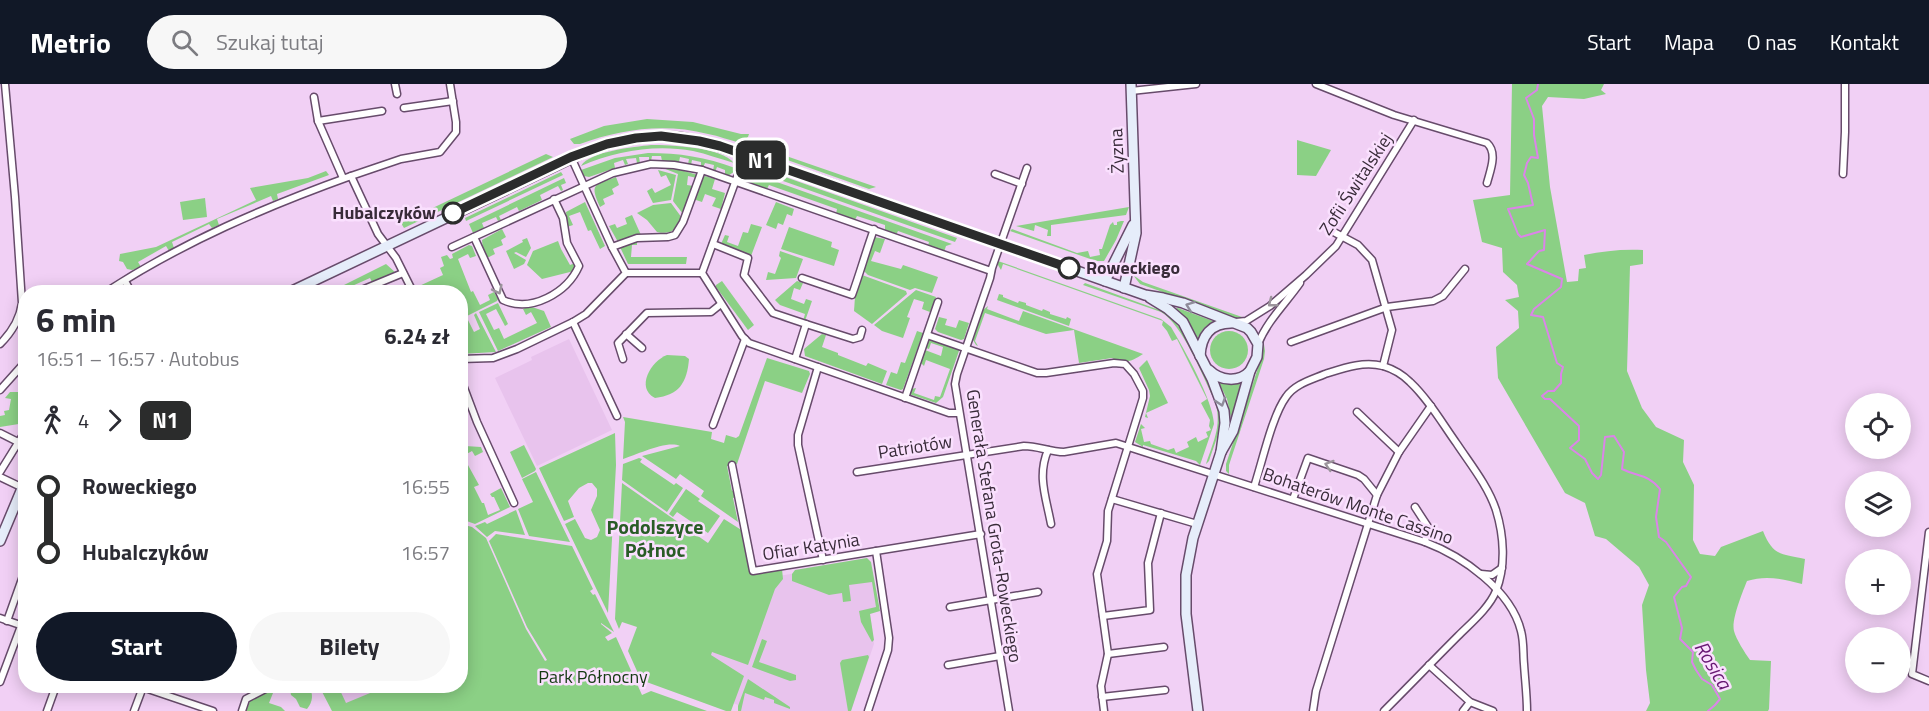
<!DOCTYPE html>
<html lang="pl">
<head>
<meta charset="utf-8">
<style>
  :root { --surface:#fff; --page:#f7f7f7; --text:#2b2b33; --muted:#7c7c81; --accent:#111827 }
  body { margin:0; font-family:"Titillium Web",sans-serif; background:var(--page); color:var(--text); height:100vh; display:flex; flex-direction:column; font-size:22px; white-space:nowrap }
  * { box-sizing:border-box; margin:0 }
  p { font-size:20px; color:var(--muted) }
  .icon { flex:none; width:33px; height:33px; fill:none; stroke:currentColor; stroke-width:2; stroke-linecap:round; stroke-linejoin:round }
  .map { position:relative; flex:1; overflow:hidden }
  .details { position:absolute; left:18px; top:201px; width:450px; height:408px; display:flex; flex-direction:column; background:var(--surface); border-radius:24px; box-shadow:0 3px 15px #0003 }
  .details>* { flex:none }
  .badge { padding:0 12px; border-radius:9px; font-size:21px; line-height:39px }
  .buttons { position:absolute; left:1845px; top:309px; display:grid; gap:12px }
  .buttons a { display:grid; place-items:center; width:66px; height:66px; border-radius:50%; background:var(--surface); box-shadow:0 3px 15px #0003; font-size:30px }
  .map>.badge { position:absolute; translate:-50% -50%; box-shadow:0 0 0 3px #fff }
  .legs { display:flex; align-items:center; gap:9px; height:66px; padding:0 18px; font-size:20px }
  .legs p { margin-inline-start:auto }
  .head { display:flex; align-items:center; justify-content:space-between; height:102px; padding:0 18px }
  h1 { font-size:33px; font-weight:700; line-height:45px }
  .button { display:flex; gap:12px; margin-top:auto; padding:12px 18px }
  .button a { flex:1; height:69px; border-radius:36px; background:var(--accent); color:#fff; font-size:24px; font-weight:700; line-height:69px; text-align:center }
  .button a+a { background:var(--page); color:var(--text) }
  ul { padding:0 18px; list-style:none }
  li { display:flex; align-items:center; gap:21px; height:66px; font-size:22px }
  li i { display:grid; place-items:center; width:9px; height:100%; margin:0 8px; background:currentColor }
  li i::after { content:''; width:15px; height:15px; margin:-8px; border:4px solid; border-radius:50%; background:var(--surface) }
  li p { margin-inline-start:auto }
  li:first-child i { background:linear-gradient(#0000 50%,currentColor 0) }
  li:last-child i { background:linear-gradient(currentColor 50%,#0000 0) }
  header { display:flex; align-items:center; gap:36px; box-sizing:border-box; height:84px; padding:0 30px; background:var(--accent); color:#fff }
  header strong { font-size:28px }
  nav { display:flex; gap:33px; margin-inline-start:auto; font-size:21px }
  .search { width:420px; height:54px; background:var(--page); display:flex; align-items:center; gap:15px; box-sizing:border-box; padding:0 21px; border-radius:33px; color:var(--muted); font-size:22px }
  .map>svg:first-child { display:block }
</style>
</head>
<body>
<header>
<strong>Metrio</strong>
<div class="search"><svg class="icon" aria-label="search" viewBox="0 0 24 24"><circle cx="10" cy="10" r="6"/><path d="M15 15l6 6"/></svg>Szukaj tutaj</div>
<nav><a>Start</a><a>Mapa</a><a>O nas</a><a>Kontakt</a></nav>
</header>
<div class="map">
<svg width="1929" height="627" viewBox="0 0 1929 627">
  <rect width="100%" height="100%" fill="#f1d0f5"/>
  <g fill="#e8c3ed">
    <polygon points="569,255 612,346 537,382 495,294 532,276 531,273"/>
    <polygon points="866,478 871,483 879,527 870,529 874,560 851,627 738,627 738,621 733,619 642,594 651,570 778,492"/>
    <polygon points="320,602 443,602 383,627 333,627"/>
  </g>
  <g fill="#8bd085">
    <path d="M1512 0H1604L1601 6 1606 10 1584 15 1548 13 1542 22 1550 103 1567 198 1578 197 1579 185 1586 184 1584 171C1604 167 1622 165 1643 166V180L1630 182 1627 287 1642 324 1656 343 1684 356 1683 378 1694 401 1693 456 1700 470 1715 472 1721 463 1763 447C1773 472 1781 470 1805 475L1802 500C1783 495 1766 491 1747 497 1743 507 1731 536 1734 547 1736 555 1745 569 1750 576L1771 577 1769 625 1768 627H1646L1650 619 1646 586 1642 521 1649 501 1639 483 1606 455 1595 452 1585 419 1565 409 1498 294 1496 263 1519 244 1518 227 1505 216 1519 213 1517 201 1503 188 1502 164 1482 158 1473 116 1510 111Z"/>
    <path d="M647 35 693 38 741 50H749L748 53 740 59C729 56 719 52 708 50 664 39 622 45 580 60H574L570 55 604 42Z"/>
    <polygon points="1297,56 1331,66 1316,92 1297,91"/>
    <path d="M651 61C670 61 722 63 734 79 720 75 707 70 693 67 655 60 616 67 581 82 590 67 634 63 651 61Z"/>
    <polygon points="763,64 876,103 869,105 762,67"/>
    <path d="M648 69C679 69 706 73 735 84V87L728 92H725V86L717 83 715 88 713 87 714 81 705 79 703 84 701 83V78L692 76 691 81 688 80 689 75 680 73 679 78 662 77 661 72H652L651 77H649V73H639L640 79H637L636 74 626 75 628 80 625 81 623 76 614 79 615 84 589 93 584 92 581 86 615 74Z"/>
    <polygon points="546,70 553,73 404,144 401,139"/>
    <polygon points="757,83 957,154 955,158 755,87"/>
    <polygon points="663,84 680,86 698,91 697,94 688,92 687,101 693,102 683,130 673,117 678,90"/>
    <polygon points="658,86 676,91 671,116 653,119 647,107 652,104 655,109 671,101 666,91 661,93"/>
    <polygon points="743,86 952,160 946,162 944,168 928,162 929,158 898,147 896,151 885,147 885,141 857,132 855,136 836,130 837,125 769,101 767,105 748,99 743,92"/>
    <polygon points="326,87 329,91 277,110 278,115 273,117 271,112 217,135 219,141 212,144 209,140 172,158 174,164 169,167 166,162 138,178 141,183 132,186 127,185 123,178 119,177 120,170 156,163 256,116 250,104 308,94"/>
    <polygon points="561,88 563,91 466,137 465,134"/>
    <polygon points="705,92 715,95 712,105 725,109 721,125 712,122 716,114 705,110 702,118 693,115 700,95"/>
    <path d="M616 93 619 101 612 105 614 110 603 115 605 120 600 123C590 100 593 101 616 93Z"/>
    <polygon points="564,94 566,99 561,101 563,106 561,107 558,102 540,111 542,116 519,127 517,123 499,132 501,136 498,137 496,133 482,139 484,144 473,149 469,140"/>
    <polygon points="205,114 207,133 183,136 180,118"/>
    <polygon points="585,118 605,162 600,165 591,146 588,147 580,128 569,132 573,141 567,143 566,128"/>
    <polygon points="776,118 794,125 792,132 787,130 783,141 778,139 776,145 766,141"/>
    <path d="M671 119 682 134C676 146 671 151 657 148L647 136 637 129 653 121Z"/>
    <polygon points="1129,123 1126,131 1051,141 1051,152 1047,152 1048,146 1035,141 1034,147 1016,142"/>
    <polygon points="632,131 641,151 618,158 609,142 615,140 617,144 627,140 625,134"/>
    <polygon points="1121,137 1124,137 1116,156 1104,177 1096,177 1010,147 1012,145 1077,169 1088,167 1090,173 1100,171 1099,165 1102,165 1110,141 1113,138 1114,141 1117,141 1117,138"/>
    <polygon points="751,140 762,143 751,172 721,160 725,151 729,152 727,158 738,162 743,148 748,149"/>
    <polygon points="789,143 832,158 831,163 839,166 834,182 781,165"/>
    <polygon points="502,145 506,153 501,156 503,161 493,165 495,170 487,174 483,167 482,156"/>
    <polygon points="874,153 885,155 880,169 875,167 871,177 901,185 903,181 938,193 932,209 915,204 910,206 868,191 863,186"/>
    <polygon points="527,154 531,164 526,173 516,168 514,169 526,176 524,180 514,185 506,167 523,158 522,156"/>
    <polygon points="558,157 561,165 570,181 575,179 574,187 542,195 527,181 533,167"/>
    <polygon points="633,157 637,157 637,161 632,161 631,173 687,173 686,180 628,180 620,163"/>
    <polygon points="469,161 472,162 476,172 470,174 468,170 458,175 471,208 473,207 480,221 490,216 488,211 494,208 498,215 497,217 461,235 460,208 419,208 417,203 443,191 440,184 444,182 441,173 447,171 450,175 453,174 452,170"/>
    <polygon points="780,167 803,175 796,194 766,196 768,188 775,190 781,174 779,172"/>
    <path d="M998 177 1161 235 1171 243C1184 265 1213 316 1214 340L1200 381 1196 377 1143 361V363L1135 358 1141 340 1145 344 1141 345 1144 358 1150 357 1151 360 1168 366 1174 364 1176 369 1189 363 1187 358 1196 353 1198 358 1208 353 1206 348 1211 346 1209 342 1210 336 1201 319 1207 315 1177 255 1172 257 1167 247 1162 241 1163 237 1003 180 1001 186 998 181Z"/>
    <polygon points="386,180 396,189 373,200 370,194 343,206 342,202"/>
    <polygon points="862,191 906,207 907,210 872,240 854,227 855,213"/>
    <polygon points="1133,191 1143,198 1242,233 1236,234 1140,200"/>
    <polygon points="722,197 754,241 748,246 716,203 716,201"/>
    <polygon points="797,197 803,199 800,206 794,204 791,215 804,220 806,215 812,217 805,237 803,237 805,230 780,221 775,216"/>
    <path d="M1085 199 1162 227C1185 239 1205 292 1217 316 1224 341 1217 353 1209 377L1206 380C1214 356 1223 339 1214 315 1202 291 1183 241 1161 228L1083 201Z"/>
    <polygon points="916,206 936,213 930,228 922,225 924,218 914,215 907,233 910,234 903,254 882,247 874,241"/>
    <polygon points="999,210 1003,211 1003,213 1018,219 1019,217 1026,219 1026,221 1042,227 1043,225 1050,228 1050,230 1066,235 1067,233 1071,235 1069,242 997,216"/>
    <polygon points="498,219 508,240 505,242 496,225 486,230 494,246 499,244 504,255 537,239 531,228 526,231 523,225 529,222 544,227 551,243 498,267 479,228"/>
    <path d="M988 222 987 225 1019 237 1023 227 1143 270C1133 277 1123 281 1112 274L1079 279 1074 246 1046 250 985 229 975 257 978 262 982 264 976 261 973 256 983 226Z"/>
    <polygon points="1176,224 1178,224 1213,237 1204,244 1197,255 1188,238"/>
    <polygon points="476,229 496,268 461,270 461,237 467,234 474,248 480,245 474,231"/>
    <polygon points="939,233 947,235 945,241 956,244 959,236 969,239 964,255 961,256 938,248 935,245"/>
    <circle cx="1229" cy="266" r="19"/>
    <polygon points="917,247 923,249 903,305 901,306 886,301 891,288 897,290 901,278 905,279"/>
    <polygon points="822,250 826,251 822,263 838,269 838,271 866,282 868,279 887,287 882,300 805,272 804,265"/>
    <polygon points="1263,254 1265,267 1264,275 1229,381 1229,390 1226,387 1226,380 1261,275"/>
    <polygon points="932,255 960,264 943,313 936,319 909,310 911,305 916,304 914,309 934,316 935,312 940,313 950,285 926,276 924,282 920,278 925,266 941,272 943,263 931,259 929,265 926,264 927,258"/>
    <path d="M667 271 685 272 689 275C687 299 679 311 655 314 635 304 651 277 667 271Z"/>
    <path d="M767 274 809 287 810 290 802 309 765 297 737 380 727 382 732 407 735 406 737 413 733 414 738 438 701 412 704 407 680 390 676 395 642 372 680 362C666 356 637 371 623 375L625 338 623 333 712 348 711 355 724 359 726 351 736 354 739 352Z"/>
    <polygon points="1147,276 1168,319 1146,329 1148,334 1145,333 1150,312 1149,306 1139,284"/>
    <polygon points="1243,297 1231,334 1227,315 1219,299"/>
    <polygon points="10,308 25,308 25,314 21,314 21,332 25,333 25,339 0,343 0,332 5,331 4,327 9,326 11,315 5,314"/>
    <polygon points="615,349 616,381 608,529 565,440 575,435 585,454 591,456 597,453 600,446 591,426 597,412 597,405 592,399 588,399 579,404 568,417 574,433 564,437 539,384"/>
    <polygon points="524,361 536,385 535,387 522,394 510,368"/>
    <polygon points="465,362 481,363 483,368 475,372 472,367 463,372 479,401 474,403 482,419 484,419 488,431 500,426 494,413 492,413 490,410 501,404 510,423 475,440 461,435 461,365"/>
    <polygon points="639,374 642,375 640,378 674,401 676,399 683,404 667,428 622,396 623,380"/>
    <polygon points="536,388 570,458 529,452 518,425 533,418 522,395"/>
    <polygon points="622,399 708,459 724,435 743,447 752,490 782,485 783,495 775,505 748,581 712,568 711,571 744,592 731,627 726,627 641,596 628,567 637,543 622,538 619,545 615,535"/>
    <polygon points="686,405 700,415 698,417 720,432 708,449 677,428 673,433 669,430"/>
    <polygon points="516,426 525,451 495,447 487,453 475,442 485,438 487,440"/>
    <polygon points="461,440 472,443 486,454 526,545 545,577 547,576 527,543 489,457 496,450 572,462 593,505 590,507 593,511 595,510 614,548 601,539 601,540 612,549 605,553 608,557 616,553 642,611 651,607 707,627 332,627 319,602 338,602 346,619 387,602 460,602"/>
    <polygon points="867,474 871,478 880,527 870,530 874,556 872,558 861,538 859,527 876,523 872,498 849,501 851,517 843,518 842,509 829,511 792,497 792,490 795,486"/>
    <polygon points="762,555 767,557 759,578 796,591 796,596 790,597 752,583"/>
    <polygon points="868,571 869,573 851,627 848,627 840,579 842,576"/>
    <polygon points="748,595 790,623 790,625 774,619 774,616 765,613 764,616 745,609 741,627 738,627 738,622"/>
    <polygon points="280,602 290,602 273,609 269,619 281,623 285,627 246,627 251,615"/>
    <path d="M297 602H308C314 609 313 618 307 625L300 623 296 615 291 611 290 605Z"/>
  </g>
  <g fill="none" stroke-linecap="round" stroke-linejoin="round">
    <path stroke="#db84e8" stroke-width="2" d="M1538 0 1537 6 1526 14 1534 35V51L1538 74 1531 73 1527 79 1524 91 1528 99 1533 121 1508 125 1518 150 1521 153 1545 146 1544 166 1539 167 1527 180 1562 195 1561 203 1534 225 1531 231 1543 233 1557 279 1563 283 1561 290V299L1554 307H1548L1542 312 1545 315H1550L1579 342V356L1570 364 1585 375 1592 389 1598 395 1601 391 1605 353 1614 352 1624 368 1622 385C1638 393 1648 390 1660 405L1656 433 1659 453 1666 458 1691 493 1686 502 1682 503 1674 513 1682 544 1680 555 1693 568 1692 578 1696 586 1702 595 1712 601 1720 615 1715 621 1708 627"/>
    <g stroke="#674b6b" stroke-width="9">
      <g id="street">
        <polyline points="395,0 397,10"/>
        <path d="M1316 0 1394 31 1487 59C1498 69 1490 87 1487 99"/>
        <polyline points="1131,7 1196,0"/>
        <polyline points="314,13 318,37 343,94"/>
        <polyline points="404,24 453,17"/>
        <polyline points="318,37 382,27"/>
        <polyline points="745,71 702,189 742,252 749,259 949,329 959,329"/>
        <polyline points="995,90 1022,100"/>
        <polyline points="1843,90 1845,48 1845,0"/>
        <polyline points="351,92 401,75 440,68 456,48 456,38 450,0"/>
        <polyline points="1330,146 1358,161 1372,176 1392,246 1383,282"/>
        <path d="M474 153 503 216C531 229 567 209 579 182L567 159 563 134 554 115"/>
        <polyline points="713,160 748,174 744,191 773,229 806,240 795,275"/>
        <polyline points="452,163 613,89 651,80 674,81 702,86 991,187"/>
        <polyline points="612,163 637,154 668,153 675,151 683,138 702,86"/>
        <polyline points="626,189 702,189"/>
        <path d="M802 194 852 211C860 189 866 167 874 145"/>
        <polyline points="125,197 131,208"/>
        <path d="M106 208C183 158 265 123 351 92L378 150 396 174 413 208"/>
        <polyline points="357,208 403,189"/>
        <polyline points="573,238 617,332"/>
        <polyline points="1236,238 1246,237 1270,222 1306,191 1336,162 1414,36"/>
        <polyline points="806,240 853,255 860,253 862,246"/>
        <polyline points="626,250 642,264"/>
        <polyline points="927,251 1037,289 1046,289 1114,279 1125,280 1134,290 1143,307 1143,314 1108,427 1107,457 1097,490 1108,570 1101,602 1104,627"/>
        <polyline points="1291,258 1387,223 1433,217 1443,212 1465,185"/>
        <path d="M0 260C11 249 20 234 22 219L15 113 5 0"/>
        <path d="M1258 260C1267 237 1286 219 1300 199"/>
        <polyline points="460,275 493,274 517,265 573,238 586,230 626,189 612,163 571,73"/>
        <polyline points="623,275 618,259 647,229 711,228 721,220"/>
        <polyline points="818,283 798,351 798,361 823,476"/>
        <polyline points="460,293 477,338 514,419"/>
        <polyline points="0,306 26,277"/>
        <polyline points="905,314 938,218"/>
        <polyline points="1357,328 1399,368"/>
        <polyline points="713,341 745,255"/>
        <polyline points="0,349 18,358"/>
        <path d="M1048 366C1037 392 1046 413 1051 440"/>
        <polyline points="732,381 753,487 981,450"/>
        <polyline points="0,388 26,346"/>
        <path d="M857 388 1024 362C1038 362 1050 368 1064 368L1116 359 1425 458C1462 472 1511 506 1521 547 1524 558 1523 570 1524 580 1525 596 1527 612 1527 627"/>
        <polyline points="0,393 21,403"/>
        <path d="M1254 403C1262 379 1272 332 1286 313 1295 300 1311 296 1325 290 1344 284 1363 277 1383 282 1393 285 1403 291 1410 298 1429 316 1442 339 1457 360 1471 381 1488 402 1496 426 1504 452 1506 482 1496 507 1489 524 1471 539 1458 552 1433 577 1409 602 1384 627"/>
        <polyline points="1112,415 1197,440"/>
        <polyline points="1293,415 1308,374 1358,391 1364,395 1377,411"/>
        <polyline points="1415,423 1428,443 1425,458"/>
        <polyline points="1929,448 1912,590 1929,597"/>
        <polyline points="1481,490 1492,491 1502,484"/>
        <polyline points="950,523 1038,508"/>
        <polyline points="1103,532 1150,526 1148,479 1161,429"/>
        <polyline points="0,534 26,543"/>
        <polyline points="7,537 23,492"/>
        <polyline points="1108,570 1164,563"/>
        <polyline points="948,581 1000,572"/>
        <polyline points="1429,581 1470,618 1493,627"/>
        <polyline points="0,598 21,542"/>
        <polyline points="139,602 213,627"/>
        <polyline points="1102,613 1165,606"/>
        <polyline points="47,627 56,602"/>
        <polyline points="134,627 143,603"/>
        <polyline points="242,627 246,615 271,602"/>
        <polyline points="868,627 888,566 889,554 876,467"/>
        <polyline points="1009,627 955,300 957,290 990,194 992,184 1027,84"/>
        <polyline points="1313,627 1316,607 1377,411 1399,368 1431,322"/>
        <polyline points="1463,627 1470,618"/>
      </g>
    </g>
    <g stroke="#674b6b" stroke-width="12">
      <g id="secondary">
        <polyline points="1105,197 1133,141"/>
        <polyline points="1124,204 1136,149 1131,0"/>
        <polyline points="290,208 589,66 619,57 656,52 678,53 709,59 822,97 1145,211 1163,214 1183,219 1247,244 1251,248 1258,260 1257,273 1250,287 1233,347 1221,368"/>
        <polyline points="1150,214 1168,225 1183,238 1212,295 1224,327 1225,339 1221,368 1193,454 1186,491 1186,530 1198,627"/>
        <path d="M1200 272C1201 252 1211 239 1231 239"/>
        <path d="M1209 286C1220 297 1239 299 1250 287"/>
        <polyline points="0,457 26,395"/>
      </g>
    </g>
    <use href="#street" stroke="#fff" stroke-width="6"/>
    <use href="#secondary" stroke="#e6edfa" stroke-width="9"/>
  </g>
  <defs><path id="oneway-chevron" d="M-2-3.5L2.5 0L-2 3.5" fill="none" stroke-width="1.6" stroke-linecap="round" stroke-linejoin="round" transform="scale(1.5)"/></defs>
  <g stroke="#9c959c">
    <use href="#oneway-chevron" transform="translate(498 206) rotate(64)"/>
    <use href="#oneway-chevron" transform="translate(1272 219) rotate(142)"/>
    <use href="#oneway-chevron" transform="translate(1329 381) rotate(-162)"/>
  </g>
  <g stroke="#8f8c9a">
    <use href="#oneway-chevron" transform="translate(1190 222) rotate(-160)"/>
    <use href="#oneway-chevron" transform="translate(1221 318) rotate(72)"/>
  </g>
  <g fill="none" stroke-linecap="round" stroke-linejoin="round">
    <g stroke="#fff" stroke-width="14">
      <polyline id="line-1" points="453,129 571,73 607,60 636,54 661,52 699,57 720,62 1069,184"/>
    </g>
    <use href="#line-1" stroke="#2b2c2c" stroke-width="9"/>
  </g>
  <g fill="#fff" stroke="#2b2c2c" stroke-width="3">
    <circle cx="453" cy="129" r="10"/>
    <circle cx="1069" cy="184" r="10"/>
  </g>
  <g text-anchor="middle" stroke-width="5" stroke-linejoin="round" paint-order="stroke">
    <g font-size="18" fill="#382b39" stroke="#fae0fe">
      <text transform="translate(1117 67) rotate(-92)" y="6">Żyzna</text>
      <text transform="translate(1356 100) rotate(-57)" y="6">Zofii Świtalskiej</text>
      <text transform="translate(915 363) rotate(-9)" y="6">Patriotów</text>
      <text transform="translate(1358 422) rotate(19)" y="6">Bohaterów Monte Cassino</text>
      <text transform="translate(994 442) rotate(81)" y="6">Generała Stefana Grota-Roweckiego</text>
      <text transform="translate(811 463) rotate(-9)" y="6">Ofiar Katynia</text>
    </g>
    <g font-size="18" font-weight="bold" fill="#382b39" stroke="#fae0fe" text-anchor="end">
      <text x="436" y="135">Hubalczyków</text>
      <text x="1086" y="190" text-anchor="start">Roweckiego</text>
    </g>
    <g font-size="18" fill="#143912" stroke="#fae0fe">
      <text x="593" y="599">Park Północny</text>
    </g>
    <g font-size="20" font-weight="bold" fill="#295c26" stroke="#fae0fe">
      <text x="655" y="450">Podolszyce<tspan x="655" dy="23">Północ</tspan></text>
    </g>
    <g font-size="20" font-style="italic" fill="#671772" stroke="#fae0fe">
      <text transform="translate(1713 581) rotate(59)" y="7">Rosica</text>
    </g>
  </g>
</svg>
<div class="buttons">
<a><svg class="icon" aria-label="locate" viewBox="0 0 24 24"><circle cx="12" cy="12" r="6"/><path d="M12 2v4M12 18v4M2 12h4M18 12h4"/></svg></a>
<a><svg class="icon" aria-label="layers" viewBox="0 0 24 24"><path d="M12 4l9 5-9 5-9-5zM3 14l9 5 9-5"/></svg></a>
<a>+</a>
<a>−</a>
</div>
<b class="badge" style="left:761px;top:76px;background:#2b2c2c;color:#fff">N1</b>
<section class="details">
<div class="head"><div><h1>6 min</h1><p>16:51 – 16:57 · Autobus</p></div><b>6.24 zł</b></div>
<div class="legs"><svg class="icon" aria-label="walk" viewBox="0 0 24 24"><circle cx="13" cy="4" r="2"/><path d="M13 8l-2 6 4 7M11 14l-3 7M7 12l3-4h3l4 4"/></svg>4<svg class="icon" aria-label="forward" viewBox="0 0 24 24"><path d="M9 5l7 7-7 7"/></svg><b class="badge" style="background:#2b2c2c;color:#fff">N1</b></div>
<ul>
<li><i style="color:#2b2c2c"></i><b>Roweckiego</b><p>16:55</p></li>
<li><i style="color:#2b2c2c"></i><b>Hubalczyków</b><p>16:57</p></li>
</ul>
<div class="button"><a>Start</a><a>Bilety</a></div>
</section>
</div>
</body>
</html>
